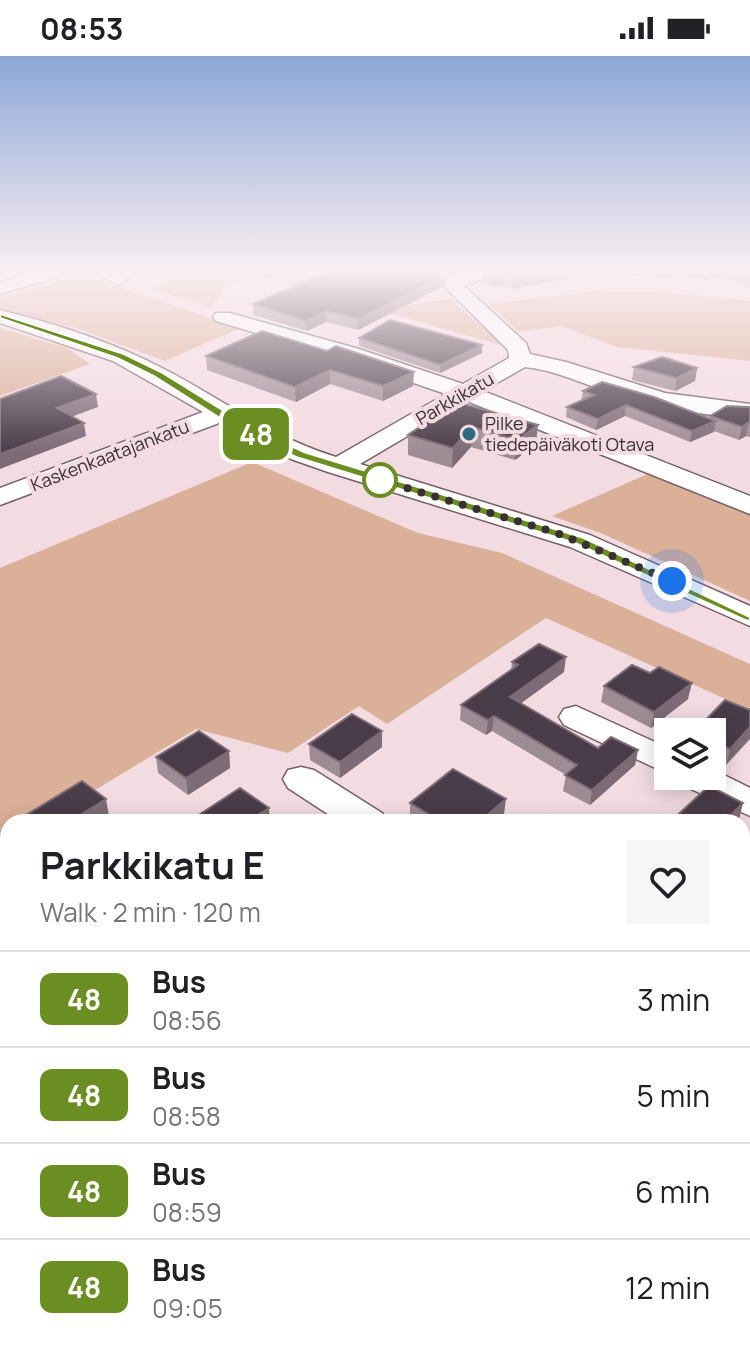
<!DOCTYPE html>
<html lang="en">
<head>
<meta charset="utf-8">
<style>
  :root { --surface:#fff; --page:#f6f6f6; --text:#202124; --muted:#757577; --line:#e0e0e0 }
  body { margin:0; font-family:Manrope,sans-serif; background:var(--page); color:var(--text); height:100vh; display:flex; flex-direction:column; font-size:30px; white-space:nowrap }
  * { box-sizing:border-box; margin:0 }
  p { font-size:26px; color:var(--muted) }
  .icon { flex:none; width:44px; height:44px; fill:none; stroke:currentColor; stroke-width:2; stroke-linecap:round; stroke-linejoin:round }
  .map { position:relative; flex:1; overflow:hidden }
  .drawer { position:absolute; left:0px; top:758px; width:750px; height:536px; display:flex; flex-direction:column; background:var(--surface); border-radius:24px 24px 0 0; box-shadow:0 4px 20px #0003 }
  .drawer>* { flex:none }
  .badge { padding:0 16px; border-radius:12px; font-size:28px; line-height:52px }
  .controls { position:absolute; left:654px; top:662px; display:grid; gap:16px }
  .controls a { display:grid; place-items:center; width:72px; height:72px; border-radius:0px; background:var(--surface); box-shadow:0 4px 20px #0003; font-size:40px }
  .you { position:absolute; width:40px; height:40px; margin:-20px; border:6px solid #fff; border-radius:50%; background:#1a73e8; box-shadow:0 0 0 12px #1a73e833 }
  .map>.badge { position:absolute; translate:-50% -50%; box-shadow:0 0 0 4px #fff }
  .round { display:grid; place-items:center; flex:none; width:84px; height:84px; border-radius:0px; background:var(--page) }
  .headline { display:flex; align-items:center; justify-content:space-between; height:136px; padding:0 40px }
  h1 { font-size:38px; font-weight:700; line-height:60px }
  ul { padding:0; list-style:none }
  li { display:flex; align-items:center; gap:24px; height:96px; padding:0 40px; border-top:2px solid var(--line) }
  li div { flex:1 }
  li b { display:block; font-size:30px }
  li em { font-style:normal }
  li .badge { min-width:88px; font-weight:700; text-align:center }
  .status { display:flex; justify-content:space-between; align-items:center; height:56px; padding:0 40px; background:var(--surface); direction:ltr }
  .status svg { height:22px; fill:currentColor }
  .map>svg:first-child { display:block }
</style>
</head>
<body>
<div class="status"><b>08:53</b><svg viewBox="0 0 49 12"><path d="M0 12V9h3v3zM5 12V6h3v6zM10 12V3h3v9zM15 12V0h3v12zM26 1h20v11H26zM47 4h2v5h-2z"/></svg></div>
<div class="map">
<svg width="750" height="1294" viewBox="0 0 750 1294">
  <rect width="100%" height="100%" fill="#f3dbe2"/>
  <g fill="#dbb099">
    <polygon points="196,216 291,216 408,249 450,243 504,290 257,219 228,229 211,252 151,232"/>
    <polygon points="81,218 240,272 165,305 76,272 0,252 0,242"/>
    <polygon points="596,235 676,237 750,245 750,305 617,291 561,270 519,276 489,248"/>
    <polygon points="0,272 67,292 90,308 0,340"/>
    <polygon points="252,406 418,477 502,497 750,608 750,654 546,562 387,668 359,650 288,697 196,673 42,766 8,766 8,786 0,791 0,512"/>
    <polygon points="652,416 750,458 750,545 603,478 552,460"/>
    <polygon points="750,1004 750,1294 437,1294 444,1286 742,1286 742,1005"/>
  </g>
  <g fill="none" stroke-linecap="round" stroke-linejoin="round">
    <g stroke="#745f66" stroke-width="3">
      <g id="minor">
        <polygon points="33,216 62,216 60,220 0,238 0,226"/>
        <polygon points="94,216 119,216 128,223 118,229"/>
        <path d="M463 216H494L492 220 464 230 526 287 530 298 566 306 665 337 750 348V362C702 360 654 351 609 336 581 327 554 314 525 311L483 335 750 440V458L467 345 360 408 590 479 750 550V570L570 491 328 416 291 403 219 367 0 449V432L203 356 113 305 0 267V254C54 267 112 286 162 312 223 343 268 380 336 401L446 338 343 303 216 265 213 261 216 257H230L359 293 463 328 509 302 508 294 444 230 449 220Z"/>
        <polygon points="576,650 668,692 668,718 564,669 559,661 564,653"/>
        <polygon points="301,711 314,714 382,757 387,766 340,766 288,732 283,723 288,714"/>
        <polygon points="712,713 750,732 750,760 682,729 677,720 712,720"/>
        <polygon points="750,965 750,1003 742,1005 742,967"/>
        <polygon points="8,1044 8,1088 0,1089 0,1045"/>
      </g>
    </g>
    <use href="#minor" fill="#fff" fill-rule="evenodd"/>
  </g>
  <g fill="#9e8c95">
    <polygon points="484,216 750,216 750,231 744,230 745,227 709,222 707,224 672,219 671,222 623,219 574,221 512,233 504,229 492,231 483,226"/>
    <polygon points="443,230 358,274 326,266 307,275 253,259 253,248"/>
    <polygon points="262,275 413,330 383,345 330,328 296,346 207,314 206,300"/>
    <polygon points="359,282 482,289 482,297 440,317 359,290"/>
    <polygon points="634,311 697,312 695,325 675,335 632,324"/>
    <polygon points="583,335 710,363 710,360 750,351 750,381 746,380 739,384 714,375 690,386 625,360 596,374 566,361 567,351 581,345"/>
    <polygon points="457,346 536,388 515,404 471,391 452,412 408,399 408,379"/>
    <polygon points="512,606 564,616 521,647 598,692 638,694 635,709 590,749 563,735 566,719 492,675 486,679 460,664 461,649 511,614"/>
    <polygon points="604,630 688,643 651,672 601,646"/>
    <polygon points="750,654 726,709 712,703 712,676"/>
    <polygon points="382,675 382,691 340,722 310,704 309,688"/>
    <polygon points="229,695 230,712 188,739 158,717 156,701"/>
    <polygon points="410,747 504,758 495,766 415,766 410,763"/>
  </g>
  <g fill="#7d6c76">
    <polygon points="549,216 574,216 574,221 512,233 513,223"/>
    <polygon points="505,219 504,229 492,231 493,221"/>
    <polygon points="443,220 443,230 358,274 358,263"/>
    <polygon points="326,255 326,266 307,275 306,265"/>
    <polygon points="482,289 482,297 440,317 440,309"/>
    <polygon points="697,312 695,325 675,335 677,322"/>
    <polygon points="330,314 330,328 296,346 295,331"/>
    <polygon points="414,316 413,330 383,345 383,330"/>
    <polygon points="96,338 98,351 60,365 57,352"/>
    <polygon points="626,349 625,360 596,374 598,363"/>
    <polygon points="716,365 714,376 690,386 692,375"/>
    <polygon points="749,366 746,380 739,384 742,371"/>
    <polygon points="84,367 86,380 0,413 0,398"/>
    <polygon points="538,369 536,388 515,404 517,384"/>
    <polygon points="472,371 471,391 452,412 453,392"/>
    <polygon points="566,601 564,616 509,656 510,641"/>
    <polygon points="692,627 688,643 651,672 654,656"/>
    <polygon points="494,660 492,675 486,679 488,664"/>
    <polygon points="750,671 750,683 726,709 730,693"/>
    <polygon points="382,675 382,691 340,722 340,706"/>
    <polygon points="638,694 635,709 590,749 592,734"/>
    <polygon points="229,695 230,712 188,739 186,722"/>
    <polygon points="106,743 109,760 99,766 69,766"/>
    <polygon points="506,743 504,758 495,766 479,766"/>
    <polygon points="743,747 739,764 737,766 724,766"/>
    <polygon points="269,752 270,766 247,766"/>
    <polygon points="8,962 8,983 0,989 0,968"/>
  </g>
  <g fill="#4a3c48" stroke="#7d6c76" stroke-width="2">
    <polygon points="328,216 428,216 443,220 358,263 326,255 306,265 253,248"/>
    <polygon points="484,216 549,216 513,223 505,219 493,221"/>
    <polygon points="390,264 482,289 440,309 359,282"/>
    <polygon points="262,275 327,295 336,290 414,316 383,330 330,314 295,331 206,300"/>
    <polygon points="662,301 697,312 677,322 634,311"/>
    <polygon points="61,320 96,338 57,352 84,367 0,398 0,343"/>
    <polygon points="602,326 654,341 716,365 692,375 626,349 598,363 567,351 594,339 583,335"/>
    <polygon points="457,346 538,369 517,384 472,371 453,392 408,379"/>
    <polygon points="727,350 750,351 750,367 749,366 742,371 710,360"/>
    <polygon points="539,588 566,601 510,641 598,692 611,681 638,694 592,734 565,719 577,709 494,660 488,664 461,649 518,609 512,606"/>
    <polygon points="632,609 650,617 659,611 692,627 654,656 604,630"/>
    <polygon points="725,644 750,654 750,671 730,693 712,685 712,676 694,676"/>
    <polygon points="352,658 382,675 340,706 309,688"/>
    <polygon points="199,675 229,695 186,722 156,701"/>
    <polygon points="453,713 506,743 479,766 442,766 410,747"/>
    <polygon points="82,725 106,743 69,766 29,766 23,761"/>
    <polygon points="709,730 743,747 724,766 670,766"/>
    <polygon points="240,732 269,752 247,766 202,766 203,765 197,760"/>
    <polygon points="548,759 562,766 540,766"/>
    <polygon points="8,917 8,962 0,968 0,922"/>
  </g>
  <linearGradient id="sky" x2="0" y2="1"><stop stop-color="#8da7d8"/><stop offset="0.54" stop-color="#faeff2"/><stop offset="1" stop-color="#faeff2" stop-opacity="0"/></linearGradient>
  <rect width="750" height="397" fill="url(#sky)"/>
  <polygon fill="#6b8e23" stroke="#fff" stroke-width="2" points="0,258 124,298 161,316 250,371 304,396 584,482 750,561 750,565 745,564 575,487 296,401 242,376 154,320 117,302 0,262"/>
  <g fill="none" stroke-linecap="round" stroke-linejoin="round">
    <polyline stroke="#393033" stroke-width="8" stroke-dasharray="0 14.4" points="380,424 557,477 672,525"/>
  </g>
  <circle fill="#2c6a80" stroke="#f3dbe2" stroke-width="3" cx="469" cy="378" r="8"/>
  <circle fill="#fff" stroke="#6b8e23" stroke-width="4" cx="380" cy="424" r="16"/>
  <g text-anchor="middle" stroke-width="8" stroke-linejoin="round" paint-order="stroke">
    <g font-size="18" fill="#393033" stroke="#f3dbe2">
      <text transform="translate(455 343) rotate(-30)" y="6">Parkkikatu</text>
      <text transform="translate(110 400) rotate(-21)" y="6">Kaskenkaatajankatu</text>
    </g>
    <g font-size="18" fill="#393033" stroke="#f3dbe2" text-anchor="start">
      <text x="485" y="374">Pilke<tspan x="485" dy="21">tiedepäiväkoti Otava</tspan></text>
    </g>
  </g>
</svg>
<div class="controls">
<a><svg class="icon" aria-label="layers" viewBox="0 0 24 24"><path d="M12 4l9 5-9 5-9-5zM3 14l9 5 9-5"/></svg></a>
</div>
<div class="you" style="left:672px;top:525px"></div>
<b class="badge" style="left:256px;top:378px;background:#6b8e23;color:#fff">48</b>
<section class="drawer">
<div class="headline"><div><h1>Parkkikatu E</h1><p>Walk · 2 min · 120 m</p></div><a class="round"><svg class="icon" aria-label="heart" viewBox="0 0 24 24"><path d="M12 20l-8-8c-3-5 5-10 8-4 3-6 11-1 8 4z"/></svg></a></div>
<ul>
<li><span class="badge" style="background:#6b8e23;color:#fff">48</span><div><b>Bus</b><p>08:56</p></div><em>3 min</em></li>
<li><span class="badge" style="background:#6b8e23;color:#fff">48</span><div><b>Bus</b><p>08:58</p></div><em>5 min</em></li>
<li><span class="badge" style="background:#6b8e23;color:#fff">48</span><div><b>Bus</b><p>08:59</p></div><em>6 min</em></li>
<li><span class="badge" style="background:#6b8e23;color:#fff">48</span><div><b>Bus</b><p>09:05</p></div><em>12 min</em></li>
</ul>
</section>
</div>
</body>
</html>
